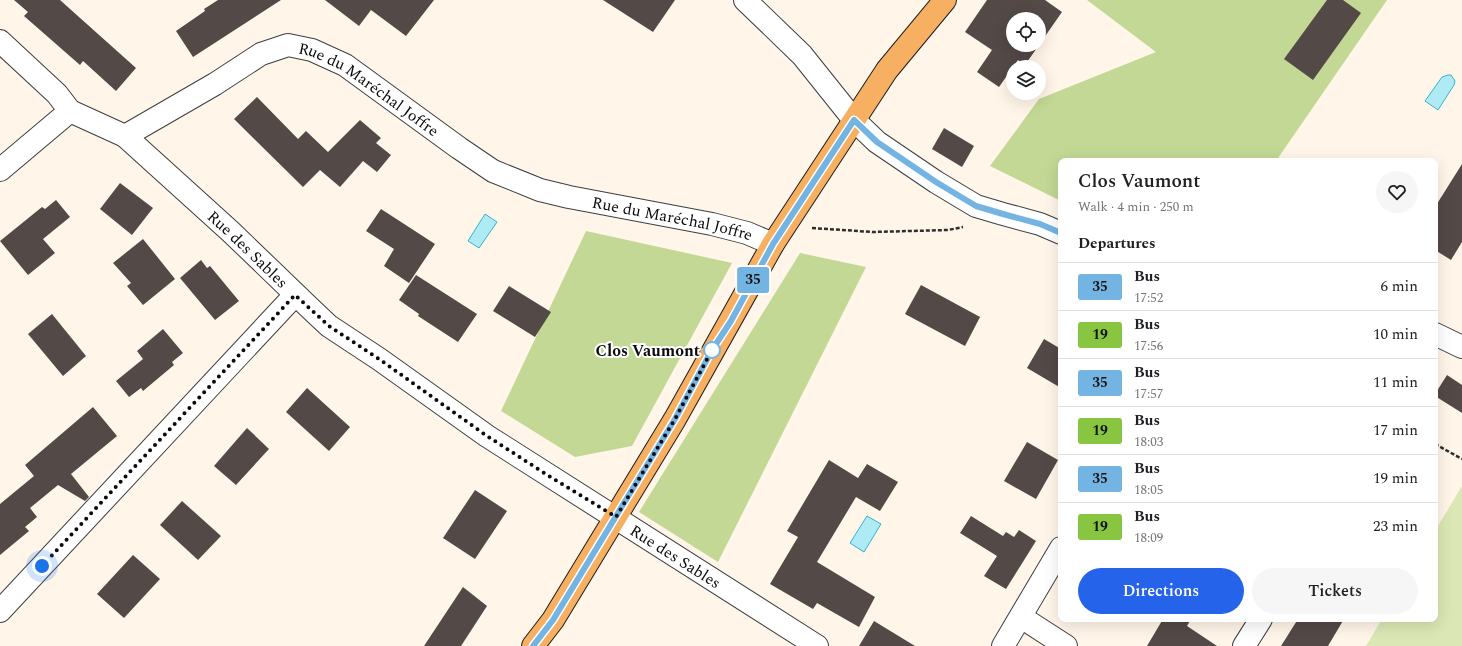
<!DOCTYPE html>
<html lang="en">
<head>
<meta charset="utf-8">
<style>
  :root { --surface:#fff; --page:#f6f6f6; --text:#202124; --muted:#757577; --line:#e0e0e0; --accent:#2563eb }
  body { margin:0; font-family:Spectral,serif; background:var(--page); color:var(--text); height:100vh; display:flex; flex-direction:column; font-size:15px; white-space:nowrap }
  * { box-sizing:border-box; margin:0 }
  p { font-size:13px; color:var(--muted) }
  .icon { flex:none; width:22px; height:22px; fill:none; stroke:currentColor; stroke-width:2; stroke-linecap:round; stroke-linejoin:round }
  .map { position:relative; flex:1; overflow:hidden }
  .sheet { position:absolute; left:1058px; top:158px; width:380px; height:464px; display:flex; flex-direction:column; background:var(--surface); border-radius:8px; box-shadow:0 4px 16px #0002 }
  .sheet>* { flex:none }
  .badge { padding:0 8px; border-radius:3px; font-size:14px; line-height:26px }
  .controls { position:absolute; left:1006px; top:12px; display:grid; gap:8px }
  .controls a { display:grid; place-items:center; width:40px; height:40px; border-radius:50%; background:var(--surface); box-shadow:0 4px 16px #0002; font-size:20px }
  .you { position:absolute; width:20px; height:20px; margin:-10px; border:3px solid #fff; border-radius:50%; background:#1a73e8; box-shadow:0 0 0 6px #1a73e833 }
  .map>.badge { position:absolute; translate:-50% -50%; box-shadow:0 0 0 2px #fff }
  h2 { padding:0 20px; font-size:15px; line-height:36px }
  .round { display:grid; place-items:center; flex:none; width:42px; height:42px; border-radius:21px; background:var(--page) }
  .head { display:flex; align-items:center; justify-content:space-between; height:68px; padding:0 20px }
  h1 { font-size:19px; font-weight:600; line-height:30px }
  .cta { display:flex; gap:8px; margin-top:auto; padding:8px 20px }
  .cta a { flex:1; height:46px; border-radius:24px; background:var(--accent); color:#fff; font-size:16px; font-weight:600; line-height:46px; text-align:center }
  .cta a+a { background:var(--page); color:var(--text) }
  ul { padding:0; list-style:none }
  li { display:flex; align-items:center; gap:12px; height:48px; padding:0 20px; border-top:1px solid var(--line) }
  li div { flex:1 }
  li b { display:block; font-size:15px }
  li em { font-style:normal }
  li .badge { min-width:44px; font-weight:700; text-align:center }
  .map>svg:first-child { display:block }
</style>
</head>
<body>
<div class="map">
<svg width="1462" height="646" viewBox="0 0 1462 646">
  <rect width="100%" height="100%" fill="#fff5e9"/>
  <polygon fill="#dbe7b4" points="1462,486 1462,646 1366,646 1382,619 1435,619 1435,531"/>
  <g fill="#c2d894">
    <polygon points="1087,0 1387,0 1276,161 1061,161 1061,201 990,166 1039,99 1156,52"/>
    <polygon points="586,231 732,263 632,446 575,457 501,411"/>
    <polygon points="800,253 866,267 718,562 639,512"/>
  </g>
  <g fill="#afebf5" stroke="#37b2cb">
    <polygon points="1448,75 1451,75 1455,81 1454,85 1438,110 1425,101 1442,77"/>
    <polygon points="485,214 497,222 479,248 468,241"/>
    <polygon points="867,516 881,524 864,552 850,543"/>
  </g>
  <g fill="#534947" fill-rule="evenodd">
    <polygon points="14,0 60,0 136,68 116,91 83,61 80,65 24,16 28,12"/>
    <polygon points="218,0 281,0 193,57 176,31 205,11 204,9"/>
    <polygon points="325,0 434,0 406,36 371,10 359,26"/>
    <polygon points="603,0 675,0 653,32"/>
    <path d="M987 0H1045L1062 12 1025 65 1018 60 999 87 977 72 992 50 965 32ZM1013 19H1039V45H1013Z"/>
    <polygon points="1327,0 1343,0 1361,13 1313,80 1284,59"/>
    <polygon points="257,97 298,139 306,131 328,152 360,120 381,138 376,143 391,155 377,172 363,161 340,187 320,170 303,187 234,119"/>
    <polygon points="944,128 974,146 962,167 932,149"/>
    <polygon points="1462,164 1462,242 1451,260 1435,250 1435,207"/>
    <polygon points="120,183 153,208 132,235 100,209"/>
    <polygon points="56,200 70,217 43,239 55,253 28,275 0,241 42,207 45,209"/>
    <polygon points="381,209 435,244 409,283 384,266 394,249 366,231"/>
    <polygon points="143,239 175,279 143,305 127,286 131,283 113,263"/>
    <polygon points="201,260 207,268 210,266 239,301 215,320 180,278"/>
    <polygon points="416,275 477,314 458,342 418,316 419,314 399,300"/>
    <polygon points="921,285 980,317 965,346 905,314"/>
    <polygon points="509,286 551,312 535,337 493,311"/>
    <polygon points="52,314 86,356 63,376 28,334"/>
    <polygon points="163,329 183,353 172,362 174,365 143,391 141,388 129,397 116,381 143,359 137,351"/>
    <polygon points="1044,339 1061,349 1061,388 1027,368"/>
    <polygon points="1447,375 1462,385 1462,413 1435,396 1435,394"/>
    <polygon points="307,388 350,427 329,451 286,412"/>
    <polygon points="93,407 117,436 71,474 89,497 85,501 58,485 30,508 37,517 25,527 29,531 0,555 0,504 34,476 25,465"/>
    <polygon points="247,428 269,449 236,485 214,466"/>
    <polygon points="1027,442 1058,460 1036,499 1004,481"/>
    <polygon points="829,460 858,478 867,464 898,482 880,511 856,497 817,562 875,597 859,627 817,603 813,609 770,584 798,537 787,531"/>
    <polygon points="475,490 507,511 475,559 443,538"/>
    <polygon points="182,501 221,536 198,560 160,525"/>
    <polygon points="971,516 1003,536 1006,532 1014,537 1019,530 1036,541 1006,589 984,576 997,556 960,533"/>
    <polygon points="133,555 160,579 124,618 97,594"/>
    <polygon points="463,587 487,606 461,646 424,646"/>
    <polygon points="1163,619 1191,619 1187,626 1217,646 1147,646"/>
    <polygon points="1298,619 1344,619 1328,646 1281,646"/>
    <polygon points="874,621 915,646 859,646"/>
  </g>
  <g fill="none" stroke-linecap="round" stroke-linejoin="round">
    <g stroke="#3e3e3e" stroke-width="24">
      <g id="minor">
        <polyline points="745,0 802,55 854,120 877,142 936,182 976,206 1003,214 1040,224 1061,233"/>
        <path id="s1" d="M0 41 57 94 70 111 125 136 215 84 261 54 288 45 312 50 345 65 459 148 493 171 540 190 569 197 712 224 747 233 773 244"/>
        <path id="s2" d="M125 136 231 232 313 311 329 326 379 359 487 436 817 646"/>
        <polyline points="0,170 70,111"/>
        <polyline points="1435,334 1462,347"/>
        <polyline points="0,611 295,295"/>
        <polyline points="1021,617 1066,646"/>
        <polyline points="1003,646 1061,548"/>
        <polyline points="1244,646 1261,619"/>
      </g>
    </g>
    <g stroke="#1c1c1c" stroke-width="24">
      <polyline id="major" points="533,646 553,620 675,419 773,244 887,70 945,0"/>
    </g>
    <g stroke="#2d2d2d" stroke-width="2.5" stroke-dasharray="4 2" stroke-linecap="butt">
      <polyline points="812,228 873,232 948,230 963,227"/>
      <polyline points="1435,444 1462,459"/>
    </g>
    <use href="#minor" stroke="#fff" stroke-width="22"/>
    <use href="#major" stroke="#f7af61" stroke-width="22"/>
  </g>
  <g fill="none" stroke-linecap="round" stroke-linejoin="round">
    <g stroke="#fff" stroke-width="9">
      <polyline id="line" points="533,646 553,620 675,419 712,350 731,321 773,244 854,120 877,142 936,182 976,206 1003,214 1040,224 1061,233"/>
    </g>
    <use href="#line" stroke="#73b4e2" stroke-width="6"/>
    <polyline stroke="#0b0b0b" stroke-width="4" stroke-dasharray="0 7.2" points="42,566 295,295 329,326 379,359 487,436 552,478 616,517 675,419 712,350"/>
  </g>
  <circle fill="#fff" stroke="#73b4e2" stroke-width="2" cx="712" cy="350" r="8"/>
  <g text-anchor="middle" stroke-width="4" stroke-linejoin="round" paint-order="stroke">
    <g font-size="16" fill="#0b0b0b" stroke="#fff">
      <text dy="6" stroke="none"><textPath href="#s1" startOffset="440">Rue du Maréchal Joffre</textPath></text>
      <text dy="6" stroke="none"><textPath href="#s1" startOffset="776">Rue du Maréchal Joffre</textPath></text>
      <text dy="6" stroke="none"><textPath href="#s2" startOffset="167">Rue des Sables</textPath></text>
      <text dy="6" stroke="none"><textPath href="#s2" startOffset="695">Rue des Sables</textPath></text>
    </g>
    <g font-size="16" font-weight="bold" fill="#0b0b0b" stroke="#fff" text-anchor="end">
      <text x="700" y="356">Clos Vaumont</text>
    </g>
  </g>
</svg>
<div class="controls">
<a><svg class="icon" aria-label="locate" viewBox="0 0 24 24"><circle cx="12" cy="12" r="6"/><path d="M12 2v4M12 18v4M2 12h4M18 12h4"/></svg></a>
<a><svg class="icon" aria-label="layers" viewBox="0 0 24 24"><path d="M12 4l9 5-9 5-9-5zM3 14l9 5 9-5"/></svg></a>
</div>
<div class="you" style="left:42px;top:566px"></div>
<b class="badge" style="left:753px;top:280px;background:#73b4e2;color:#111">35</b>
<section class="sheet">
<div class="head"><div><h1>Clos Vaumont</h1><p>Walk · 4 min · 250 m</p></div><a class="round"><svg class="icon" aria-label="heart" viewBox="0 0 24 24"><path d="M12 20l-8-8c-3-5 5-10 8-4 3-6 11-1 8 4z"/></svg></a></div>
<h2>Departures</h2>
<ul>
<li><span class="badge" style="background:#73b4e2;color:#111">35</span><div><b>Bus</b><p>17:52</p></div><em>6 min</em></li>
<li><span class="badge" style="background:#88c540;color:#111">19</span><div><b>Bus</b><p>17:56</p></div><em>10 min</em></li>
<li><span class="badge" style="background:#73b4e2;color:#111">35</span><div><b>Bus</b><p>17:57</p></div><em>11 min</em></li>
<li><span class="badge" style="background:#88c540;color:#111">19</span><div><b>Bus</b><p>18:03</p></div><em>17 min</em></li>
<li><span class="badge" style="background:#73b4e2;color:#111">35</span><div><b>Bus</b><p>18:05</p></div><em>19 min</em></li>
<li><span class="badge" style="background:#88c540;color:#111">19</span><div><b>Bus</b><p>18:09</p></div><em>23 min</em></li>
</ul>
<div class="cta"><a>Directions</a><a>Tickets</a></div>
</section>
</div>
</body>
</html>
